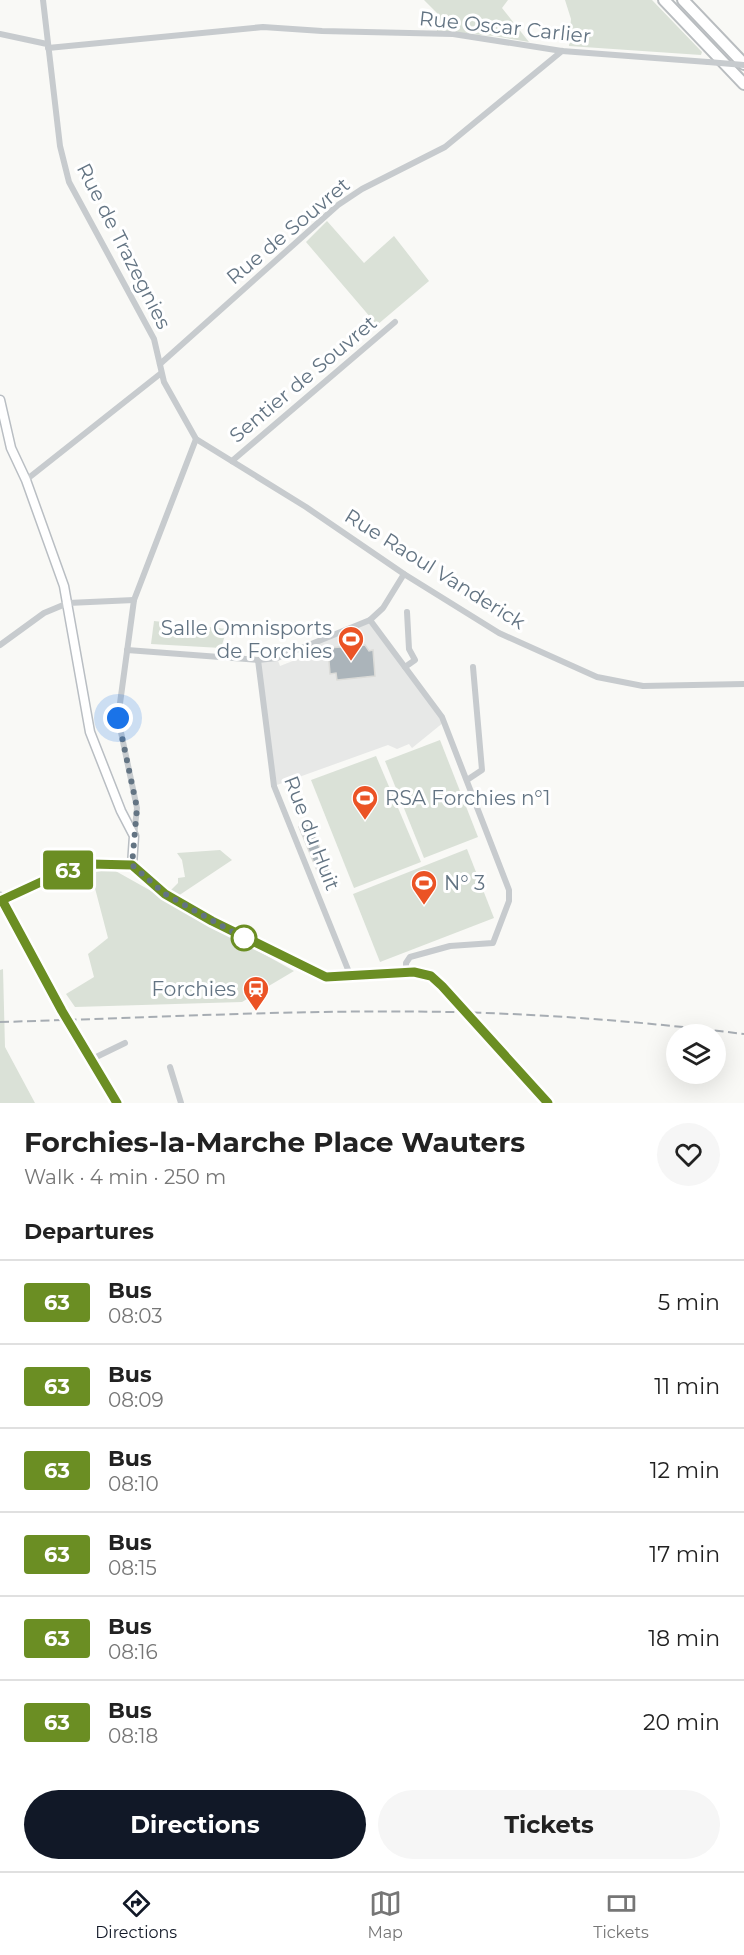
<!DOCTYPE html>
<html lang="en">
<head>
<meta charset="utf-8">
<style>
  :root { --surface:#fff; --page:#f6f6f6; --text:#222; --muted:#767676; --line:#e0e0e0; --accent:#111827 }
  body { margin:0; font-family:Montserrat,sans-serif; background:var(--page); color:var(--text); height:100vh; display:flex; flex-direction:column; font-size:22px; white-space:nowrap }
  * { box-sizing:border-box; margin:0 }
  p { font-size:20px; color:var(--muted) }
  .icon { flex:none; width:33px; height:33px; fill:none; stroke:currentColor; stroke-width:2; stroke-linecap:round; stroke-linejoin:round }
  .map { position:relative; height:1103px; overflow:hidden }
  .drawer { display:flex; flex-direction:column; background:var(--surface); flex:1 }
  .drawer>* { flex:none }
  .badge { padding:0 12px; border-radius:4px; font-size:21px; line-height:39px }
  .fabs { position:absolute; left:666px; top:1024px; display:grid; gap:12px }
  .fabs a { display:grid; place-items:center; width:60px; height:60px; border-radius:50%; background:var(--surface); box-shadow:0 6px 24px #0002; font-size:30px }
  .you { position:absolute; width:30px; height:30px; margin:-15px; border:4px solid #fff; border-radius:50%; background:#1a73e8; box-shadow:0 0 0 9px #1a73e833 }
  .map>.badge { position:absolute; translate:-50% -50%; box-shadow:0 0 0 3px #fff }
  h2 { padding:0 24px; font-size:22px; line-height:54px }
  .round { display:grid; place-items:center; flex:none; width:63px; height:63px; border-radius:32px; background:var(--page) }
  .overview { display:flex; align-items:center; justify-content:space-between; height:102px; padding:0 24px }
  h1 { font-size:28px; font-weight:700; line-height:45px }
  .cta { display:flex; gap:12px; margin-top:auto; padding:12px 24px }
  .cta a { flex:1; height:69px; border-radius:36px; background:var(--accent); color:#fff; font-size:24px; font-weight:700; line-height:69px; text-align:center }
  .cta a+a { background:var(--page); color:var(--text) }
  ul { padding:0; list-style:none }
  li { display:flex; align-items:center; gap:18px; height:84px; padding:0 24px; border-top:2px solid var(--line) }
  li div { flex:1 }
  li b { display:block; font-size:22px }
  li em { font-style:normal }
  li .badge { min-width:66px; font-weight:700; text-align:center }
  .tab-bar { display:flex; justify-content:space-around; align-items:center; height:84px; border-top:2px solid var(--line); background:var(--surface); font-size:16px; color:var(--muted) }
  .tab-bar a { display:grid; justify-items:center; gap:3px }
  .tab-bar .on { color:var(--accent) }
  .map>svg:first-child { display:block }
</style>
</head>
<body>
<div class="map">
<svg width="744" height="1103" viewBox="0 0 744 1103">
  <rect width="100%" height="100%" fill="#f9f9f6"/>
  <polygon fill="#e7e8e7" points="370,620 444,722 412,748 409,744 397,749 388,745 274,786 258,660 277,658 280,666 318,651 315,642"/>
  <g fill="#dae1d7">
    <polygon points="424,0 508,0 502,8 529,42 494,36 437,31 437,13"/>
    <polygon points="565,0 652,0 702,52 701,55 569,46 571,19"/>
    <polygon points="327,221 364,263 394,236 429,281 377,325 306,242"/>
    <polygon points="154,621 227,629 221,648 151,644"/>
    <polygon points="440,740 478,837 424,858 385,761"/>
    <polygon points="376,756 421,862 354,888 311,780"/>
    <polygon points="467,849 494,918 380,962 353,894"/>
    <polygon points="220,850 232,860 178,896 171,890 178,883 178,878 185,877 182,860 177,853"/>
    <polygon points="112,869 294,971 242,1002 75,1007 66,994 94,977 88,954 108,938 91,873"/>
    <polygon points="3,969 5,1047 35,1103 0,1103 0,970"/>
  </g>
  <g fill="#abb4ba" stroke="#dbdbd8" stroke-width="1.5">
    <polygon points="365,645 369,651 373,650 375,676 337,680 336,673 330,674 328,648"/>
    <polygon points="310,823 331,876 321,880 299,827"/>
  </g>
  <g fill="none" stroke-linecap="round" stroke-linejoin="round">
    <g stroke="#b9bec3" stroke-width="11">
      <g id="secondary">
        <polyline points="0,400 11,448 26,480 64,586 90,732 121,811 134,836 132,865 90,864 69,869 2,900"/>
        <polyline points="0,897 62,1011 117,1103"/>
      </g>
    </g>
    <g stroke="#b9bdc0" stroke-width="14">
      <g id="highway">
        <polyline points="664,0 744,84"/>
        <polyline points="683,0 744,64"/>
      </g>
    </g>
    <g stroke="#c7cbce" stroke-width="6">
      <polyline points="43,0 60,146 69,182 154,339 164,382 196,439 306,507 404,574 499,633 597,677 643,686 744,684"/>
      <polyline points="0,34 47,44"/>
      <polyline points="48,48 263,27 322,31 453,34 562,51 708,62"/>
      <polyline points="160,364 338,205 362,189 445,147 562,51"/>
      <polyline points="232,461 395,322"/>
      <polyline points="26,480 160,374"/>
      <polyline points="370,620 442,717 509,890 509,901 493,943 450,946 410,957 406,963 406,972"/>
      <polyline points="0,645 44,613 68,603 134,600"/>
      <polyline points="127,650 258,660 277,658 370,620 383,608 404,574"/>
      <polyline points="258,660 274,786 351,977"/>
      <polyline points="405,667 415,660 409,649 407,612"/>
      <polyline points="467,780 482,770 473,667"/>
      <polyline points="134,836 137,808 118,718 134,600 196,439"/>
      <polyline points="132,865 165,894 211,921 326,977 414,972 431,976 442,986"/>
      <polyline points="491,1039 548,1103"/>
      <polyline points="90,1060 125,1043"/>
      <polyline points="170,1067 181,1103"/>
    </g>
    <use href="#secondary" stroke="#fff" stroke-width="8"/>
    <use href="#highway" stroke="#fff" stroke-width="10"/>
    <path stroke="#a7adb3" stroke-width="2" stroke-dasharray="9 4.5" stroke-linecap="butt" d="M0 1022C150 1018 300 1009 450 1012 548 1014 646 1022 744 1034"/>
    <g stroke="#c7cbce" stroke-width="6">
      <polyline points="708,62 744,65"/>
      <polyline points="442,986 491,1039"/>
    </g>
  </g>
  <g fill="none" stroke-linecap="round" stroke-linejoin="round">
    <g stroke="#fff" stroke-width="14">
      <polyline id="line" points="117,1103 62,1011 2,900 69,869 90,864 132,865 165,894 212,921 326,977 414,972 431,976 442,986 548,1103"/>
    </g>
    <use href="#line" stroke="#6b8e23" stroke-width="9"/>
    <polyline stroke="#637483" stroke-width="6" stroke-dasharray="0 10.8" points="118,718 137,808 132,865 165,894 244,938"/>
  </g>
  <defs>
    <g id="stadium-pin" transform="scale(1.35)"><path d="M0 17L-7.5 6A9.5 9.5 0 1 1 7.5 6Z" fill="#eb5325" stroke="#fff"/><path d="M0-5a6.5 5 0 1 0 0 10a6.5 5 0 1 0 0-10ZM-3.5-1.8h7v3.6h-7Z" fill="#fff"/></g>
    <g id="station-pin" transform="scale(1.35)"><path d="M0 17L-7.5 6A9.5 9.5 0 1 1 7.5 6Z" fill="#eb5325" stroke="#fff"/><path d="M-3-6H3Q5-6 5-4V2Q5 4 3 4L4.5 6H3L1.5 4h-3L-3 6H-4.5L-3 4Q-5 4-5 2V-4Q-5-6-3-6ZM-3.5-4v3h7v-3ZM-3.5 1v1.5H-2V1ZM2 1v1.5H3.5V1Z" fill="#fff"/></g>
  </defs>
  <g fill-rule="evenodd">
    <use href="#stadium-pin" x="351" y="639"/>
    <use href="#stadium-pin" x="365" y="798"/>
    <use href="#stadium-pin" x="424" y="883"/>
    <use href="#station-pin" x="256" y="989"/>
  </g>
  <circle fill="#fff" stroke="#6b8e23" stroke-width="3" cx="244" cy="938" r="12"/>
  <g text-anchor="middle" stroke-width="6" stroke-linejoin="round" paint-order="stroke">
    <g font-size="20" fill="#637483" stroke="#fff">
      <text transform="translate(505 27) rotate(6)" y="7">Rue Oscar Carlier</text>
      <text transform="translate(288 231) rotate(-40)" y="7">Rue de Souvret</text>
      <text transform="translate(124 246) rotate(63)" y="7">Rue de Trazegnies</text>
      <text transform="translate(303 379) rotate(-40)" y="7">Sentier de Souvret</text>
      <text transform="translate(435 569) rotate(32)" y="7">Rue Raoul Vanderick</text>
      <text transform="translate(312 833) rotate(69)" y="7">Rue du Huit</text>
    </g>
    <g font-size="20" fill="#637483" stroke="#fff" text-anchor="end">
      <text x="332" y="635">Salle Omnisports<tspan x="332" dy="23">de Forchies</tspan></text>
      <text x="385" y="805" text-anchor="start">RSA Forchies n°1</text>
      <text x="444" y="890" text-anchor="start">N° 3</text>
      <text x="236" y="996">Forchies</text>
    </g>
  </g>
</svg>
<div class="fabs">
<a><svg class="icon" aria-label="layers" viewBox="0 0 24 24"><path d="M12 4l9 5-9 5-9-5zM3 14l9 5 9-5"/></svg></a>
</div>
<div class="you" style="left:118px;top:718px"></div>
<b class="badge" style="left:68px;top:870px;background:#6b8e23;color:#fff">63</b>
</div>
<section class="drawer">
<div class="overview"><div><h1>Forchies-la-Marche Place Wauters</h1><p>Walk · 4 min · 250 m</p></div><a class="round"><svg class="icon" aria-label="heart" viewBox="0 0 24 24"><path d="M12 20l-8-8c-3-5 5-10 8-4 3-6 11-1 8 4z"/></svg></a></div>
<h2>Departures</h2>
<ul>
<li><span class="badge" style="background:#6b8e23;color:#fff">63</span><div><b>Bus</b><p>08:03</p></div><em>5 min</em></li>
<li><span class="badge" style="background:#6b8e23;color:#fff">63</span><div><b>Bus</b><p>08:09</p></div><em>11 min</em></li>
<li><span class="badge" style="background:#6b8e23;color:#fff">63</span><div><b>Bus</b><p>08:10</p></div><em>12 min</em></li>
<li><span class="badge" style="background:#6b8e23;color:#fff">63</span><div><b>Bus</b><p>08:15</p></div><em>17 min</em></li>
<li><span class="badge" style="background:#6b8e23;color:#fff">63</span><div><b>Bus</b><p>08:16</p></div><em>18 min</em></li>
<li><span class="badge" style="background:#6b8e23;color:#fff">63</span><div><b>Bus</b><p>08:18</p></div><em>20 min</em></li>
</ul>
<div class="cta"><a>Directions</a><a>Tickets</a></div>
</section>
<nav class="tab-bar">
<a class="on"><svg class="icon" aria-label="directions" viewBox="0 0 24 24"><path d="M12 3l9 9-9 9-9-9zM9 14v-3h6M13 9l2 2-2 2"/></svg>Directions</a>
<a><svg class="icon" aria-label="map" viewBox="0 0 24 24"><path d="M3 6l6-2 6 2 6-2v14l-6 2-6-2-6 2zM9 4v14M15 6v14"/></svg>Map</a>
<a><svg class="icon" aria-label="tickets" viewBox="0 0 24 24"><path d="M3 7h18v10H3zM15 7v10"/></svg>Tickets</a>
</nav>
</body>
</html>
